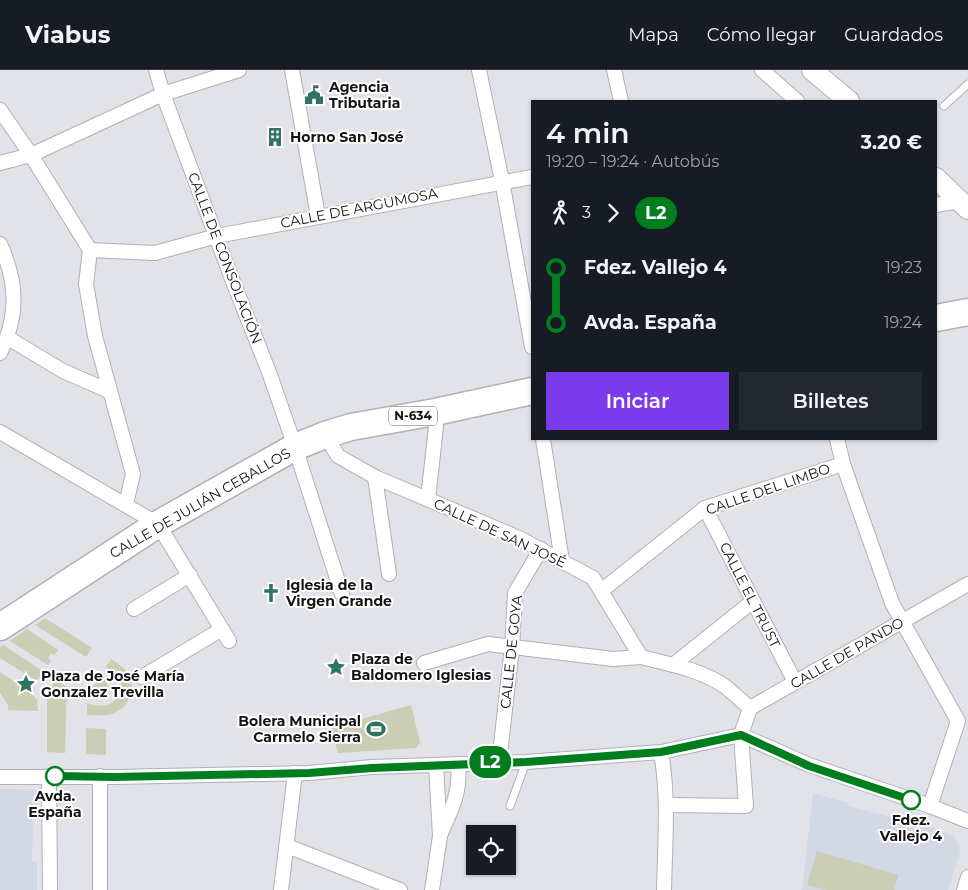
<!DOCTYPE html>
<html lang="es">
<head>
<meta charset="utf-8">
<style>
  :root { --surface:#171b24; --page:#242831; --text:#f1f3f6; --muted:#9ea1a6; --line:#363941; --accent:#7c3aed }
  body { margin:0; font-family:Montserrat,sans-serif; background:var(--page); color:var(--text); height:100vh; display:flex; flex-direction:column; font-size:19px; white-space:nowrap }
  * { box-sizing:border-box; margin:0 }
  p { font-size:16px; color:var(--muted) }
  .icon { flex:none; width:28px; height:28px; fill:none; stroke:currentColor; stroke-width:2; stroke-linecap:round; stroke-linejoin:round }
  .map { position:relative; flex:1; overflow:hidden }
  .side { position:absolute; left:531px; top:30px; width:406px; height:340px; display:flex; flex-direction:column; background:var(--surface); border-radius:0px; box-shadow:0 1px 4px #0004 }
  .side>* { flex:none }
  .badge { padding:0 10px; border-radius:16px; font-size:18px; line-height:32px }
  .buttons { position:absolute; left:466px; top:755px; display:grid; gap:10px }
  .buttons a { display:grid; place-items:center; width:50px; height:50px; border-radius:0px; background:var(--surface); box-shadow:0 1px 4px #0004; font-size:25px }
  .map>.badge { position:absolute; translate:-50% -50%; box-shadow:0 0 0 2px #fff }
  .legs { display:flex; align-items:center; gap:8px; height:55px; padding:0 15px; font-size:16px }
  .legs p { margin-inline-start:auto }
  .headline { display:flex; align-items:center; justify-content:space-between; height:85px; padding:0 15px }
  h1 { font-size:28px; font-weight:600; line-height:38px }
  .action { display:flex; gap:10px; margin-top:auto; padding:10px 15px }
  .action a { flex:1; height:58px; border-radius:0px; background:var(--accent); color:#fff; font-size:20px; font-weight:600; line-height:58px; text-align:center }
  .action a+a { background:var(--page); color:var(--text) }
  ul { padding:0 15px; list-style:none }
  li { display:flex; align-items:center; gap:18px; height:55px; font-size:19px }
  li i { display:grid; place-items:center; width:8px; height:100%; margin:0 6px; background:currentColor }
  li i::after { content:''; width:12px; height:12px; margin:-6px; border:4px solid; border-radius:50%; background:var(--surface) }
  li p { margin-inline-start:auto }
  li:first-child i { background:linear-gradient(#0000 50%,currentColor 0) }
  li:last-child i { background:linear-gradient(currentColor 50%,#0000 0) }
  header { display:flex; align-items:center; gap:30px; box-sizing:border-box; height:70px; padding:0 25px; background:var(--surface); border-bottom:1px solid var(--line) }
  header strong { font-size:24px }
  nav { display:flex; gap:28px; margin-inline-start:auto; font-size:18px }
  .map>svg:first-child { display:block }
</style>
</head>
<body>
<header>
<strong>Viabus</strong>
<nav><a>Mapa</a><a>Cómo llegar</a><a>Guardados</a></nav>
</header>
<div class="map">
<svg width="968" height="820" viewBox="0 0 968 820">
  <rect width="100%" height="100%" fill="#e1e3e9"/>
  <g fill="#d3d8e5">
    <polygon points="0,719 38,720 38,745 33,746 33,753 32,791 37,792 37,820 0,820"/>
    <polygon points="813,723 848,733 848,736 895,748 896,746 918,752 953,766 958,773 960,782 948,820 802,820"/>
  </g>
  <g fill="#c9ceb5">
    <polygon points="45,548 92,578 86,587 35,555"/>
    <polygon points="27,559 58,580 54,585 51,583 48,588 51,590 48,595 10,571"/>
    <polygon points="3,575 43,601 37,611 0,588 0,577"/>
    <path d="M111 589C117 593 125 597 128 604 138 622 126 643 106 645 100 646 93 645 87 645V633C93 635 100 637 107 635 118 632 125 617 118 607 116 602 110 600 106 597Z"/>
    <polygon points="0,602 31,623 37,630 38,641 8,640 8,635 0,623"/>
    <path d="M96 605C103 609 110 611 107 620L103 625H97L87 619 89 616 92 618 97 611 94 609Z"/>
    <polygon points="56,610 67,617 65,683 47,682 47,622"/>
    <polygon points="411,635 420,672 416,678 338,683 331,658 333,657 334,659 348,655 348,653"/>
    <polygon points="86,658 106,659 106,685 86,684"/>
    <polygon points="817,781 898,805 894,820 826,820 807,815"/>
  </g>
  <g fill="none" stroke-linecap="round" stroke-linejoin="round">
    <g stroke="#afb1b7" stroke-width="9">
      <g id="lane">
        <polyline points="944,36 968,14"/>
        <polyline points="510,736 526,692"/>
      </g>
    </g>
    <g stroke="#afb1b7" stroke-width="16">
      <g id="street">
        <polyline points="156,0 163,24 232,209 269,302 295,377 342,524"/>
        <polyline points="292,0 318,146"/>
        <polyline points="479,0 502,111 532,277"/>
        <polyline points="614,0 621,31"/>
        <polyline points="762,0 797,31"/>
        <polyline points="0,40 31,85 90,180 155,183 217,166 532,107"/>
        <polyline points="0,93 31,85 163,24 239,0"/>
        <polyline points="936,135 960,131"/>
        <path d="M0 174C17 211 19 246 0 283"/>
        <polyline points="90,180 86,214 95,266 133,404 126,434"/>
        <polyline points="8,268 63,301 109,321"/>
        <polyline points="0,362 158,454 229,571"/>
        <path d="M325 365 338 386 375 407 519 468 593 508 641 587C669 594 702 600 726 617 734 624 742 631 750 638"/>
        <polyline points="543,369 562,491"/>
        <polyline points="837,369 843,394 892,533 958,651 930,736"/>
        <polyline points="375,407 389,504"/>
        <polyline points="428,429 436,357 435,342"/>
        <polyline points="705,438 795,612"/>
        <polyline points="601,521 705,438 843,394"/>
        <polyline points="134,539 190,505"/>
        <polyline points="424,593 488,574 613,589 641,587"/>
        <polyline points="673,595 753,531"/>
        <polyline points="142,607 222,559"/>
        <polyline points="741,665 809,695 930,736 968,751"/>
        <path d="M661 682C669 728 665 774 664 820"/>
        <polyline points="499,692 512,578 515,523 541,479"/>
        <polyline points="49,706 50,820"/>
        <polyline points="100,706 100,820"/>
        <polyline points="0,707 115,707 309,703 372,697 526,692 661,682 741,665"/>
        <polyline points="666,735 746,736 741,665 750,638 968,514"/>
        <path d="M441 763C452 739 461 721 458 694"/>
        <polyline points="287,776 400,820"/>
        <polyline points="281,820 295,703"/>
        <polyline points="432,820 440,766 436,695"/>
        <polyline points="964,820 968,807"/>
      </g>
    </g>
    <g stroke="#afb1b7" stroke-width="22">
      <g id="secondary">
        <polyline points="812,0 849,31"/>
        <polyline points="936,108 968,139"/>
      </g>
    </g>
    <g stroke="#afb1b7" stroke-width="29">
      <g id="highway">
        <polyline points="936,248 968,242"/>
        <polyline points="0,557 158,454 295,377 325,365 351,357 435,342 532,321"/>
      </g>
    </g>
    <use href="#lane" stroke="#fff" stroke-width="7"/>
    <use href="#street" stroke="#fff" stroke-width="14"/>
    <use href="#secondary" stroke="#fff" stroke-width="20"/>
    <use href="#highway" stroke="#fff" stroke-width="26"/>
  </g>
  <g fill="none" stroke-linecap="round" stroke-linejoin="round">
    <g stroke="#fff" stroke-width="11">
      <polyline id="line-1" points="55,706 115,707 309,703 372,698 526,692 661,682 741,665 809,696 911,730"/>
    </g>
    <use href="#line-1" stroke="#007d1e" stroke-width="8"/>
  </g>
  <defs>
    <g id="civic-bare" transform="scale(1.5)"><path d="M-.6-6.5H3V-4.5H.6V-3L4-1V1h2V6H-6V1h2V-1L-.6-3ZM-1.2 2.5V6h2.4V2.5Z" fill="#317363" stroke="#fff" stroke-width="2.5" paint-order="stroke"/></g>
    <g id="building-bare" transform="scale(1.5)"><path d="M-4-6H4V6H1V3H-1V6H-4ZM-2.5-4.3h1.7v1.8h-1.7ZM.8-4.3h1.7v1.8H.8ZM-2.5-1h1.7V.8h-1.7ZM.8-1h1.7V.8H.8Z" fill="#317363" stroke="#fff" stroke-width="2.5" paint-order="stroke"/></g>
    <g id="church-bare" transform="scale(1.5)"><path d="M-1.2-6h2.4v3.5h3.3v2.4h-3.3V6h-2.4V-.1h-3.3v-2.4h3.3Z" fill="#317363" stroke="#fff" stroke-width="2.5" paint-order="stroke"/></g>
    <g id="sight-bare" transform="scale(1.5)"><path d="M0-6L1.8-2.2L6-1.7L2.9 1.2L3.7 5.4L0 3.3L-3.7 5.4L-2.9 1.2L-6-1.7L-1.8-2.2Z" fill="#317363" stroke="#fff" stroke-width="2.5" paint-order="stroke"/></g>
    <g id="stadium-bare" transform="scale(1.5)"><path d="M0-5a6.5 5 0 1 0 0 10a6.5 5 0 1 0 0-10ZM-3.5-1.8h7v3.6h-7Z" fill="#317363" stroke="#fff" stroke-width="2.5" paint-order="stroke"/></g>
  </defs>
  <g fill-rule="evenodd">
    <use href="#civic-bare" x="314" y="25"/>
    <use href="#building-bare" x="275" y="67"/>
    <use href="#church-bare" x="271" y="523"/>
    <use href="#sight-bare" x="336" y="597"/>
    <use href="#sight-bare" x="26" y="614"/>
    <use href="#stadium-bare" x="376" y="659"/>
  </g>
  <g fill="#fff" stroke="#007d1e" stroke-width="2.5">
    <circle cx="55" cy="706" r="9"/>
    <circle cx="911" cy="730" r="9"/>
  </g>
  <g text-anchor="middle" stroke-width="4" stroke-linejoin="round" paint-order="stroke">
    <rect fill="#fff" stroke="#5a5a5c" stroke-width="1" x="389" y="336.5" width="48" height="19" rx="4"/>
    <g font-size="12" font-weight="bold" fill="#131416">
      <text x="413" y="350">N-634</text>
    </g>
    <g font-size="14" font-weight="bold" fill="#131416" stroke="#fff" text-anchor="start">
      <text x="329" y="22">Agencia<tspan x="329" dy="16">Tributaria</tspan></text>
      <text x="290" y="72">Horno San José</text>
      <text x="286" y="520">Iglesia de la<tspan x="286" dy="16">Virgen Grande</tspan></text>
      <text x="351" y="594">Plaza de<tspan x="351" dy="16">Baldomero Iglesias</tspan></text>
      <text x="41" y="611">Plaza de José María<tspan x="41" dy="16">Gonzalez Trevilla</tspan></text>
      <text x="361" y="656" text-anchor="end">Bolera Municipal<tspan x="361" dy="16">Carmelo Sierra</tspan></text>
    </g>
    <g font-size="14" fill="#131416" stroke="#fff">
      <text transform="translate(359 138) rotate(-11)" y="5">CALLE DE ARGUMOSA</text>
      <text transform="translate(225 188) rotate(69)" y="5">CALLE DE CONSOLACIÓN</text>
      <text transform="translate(768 419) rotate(-19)" y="5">CALLE DEL LIMBO</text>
      <text transform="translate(200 433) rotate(-30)" y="5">CALLE DE JULIÁN CEBALLOS</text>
      <text transform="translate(500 463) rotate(25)" y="5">CALLE DE SAN JOSÉ</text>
      <text transform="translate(750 525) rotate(63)" y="5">CALLE EL TRUST</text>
      <text transform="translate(511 582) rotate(-84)" y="5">CALLE DE GOYA</text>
      <text transform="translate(847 583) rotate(-30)" y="5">CALLE DE PANDO</text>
    </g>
    <g font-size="14" font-weight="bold" fill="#131416" stroke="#fff">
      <text x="55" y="731">Avda.<tspan x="55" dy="16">España</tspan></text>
      <text x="911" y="755">Fdez.<tspan x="911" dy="16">Vallejo 4</tspan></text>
    </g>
  </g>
</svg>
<div class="buttons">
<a><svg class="icon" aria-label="locate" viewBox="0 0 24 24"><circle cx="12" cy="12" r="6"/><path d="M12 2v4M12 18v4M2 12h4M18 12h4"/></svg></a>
</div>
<b class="badge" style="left:490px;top:692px;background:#007d1e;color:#fff">L2</b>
<section class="side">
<div class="headline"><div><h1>4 min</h1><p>19:20 – 19:24 · Autobús</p></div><b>3.20 €</b></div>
<div class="legs"><svg class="icon" aria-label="walk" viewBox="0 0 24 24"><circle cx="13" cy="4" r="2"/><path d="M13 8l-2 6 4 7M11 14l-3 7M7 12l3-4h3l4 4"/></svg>3<svg class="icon" aria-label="forward" viewBox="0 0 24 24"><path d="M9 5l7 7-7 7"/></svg><b class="badge" style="background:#007d1e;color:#fff">L2</b></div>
<ul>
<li><i style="color:#007d1e"></i><b>Fdez. Vallejo 4</b><p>19:23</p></li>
<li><i style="color:#007d1e"></i><b>Avda. España</b><p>19:24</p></li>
</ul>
<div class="action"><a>Iniciar</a><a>Billetes</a></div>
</section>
</div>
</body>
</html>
